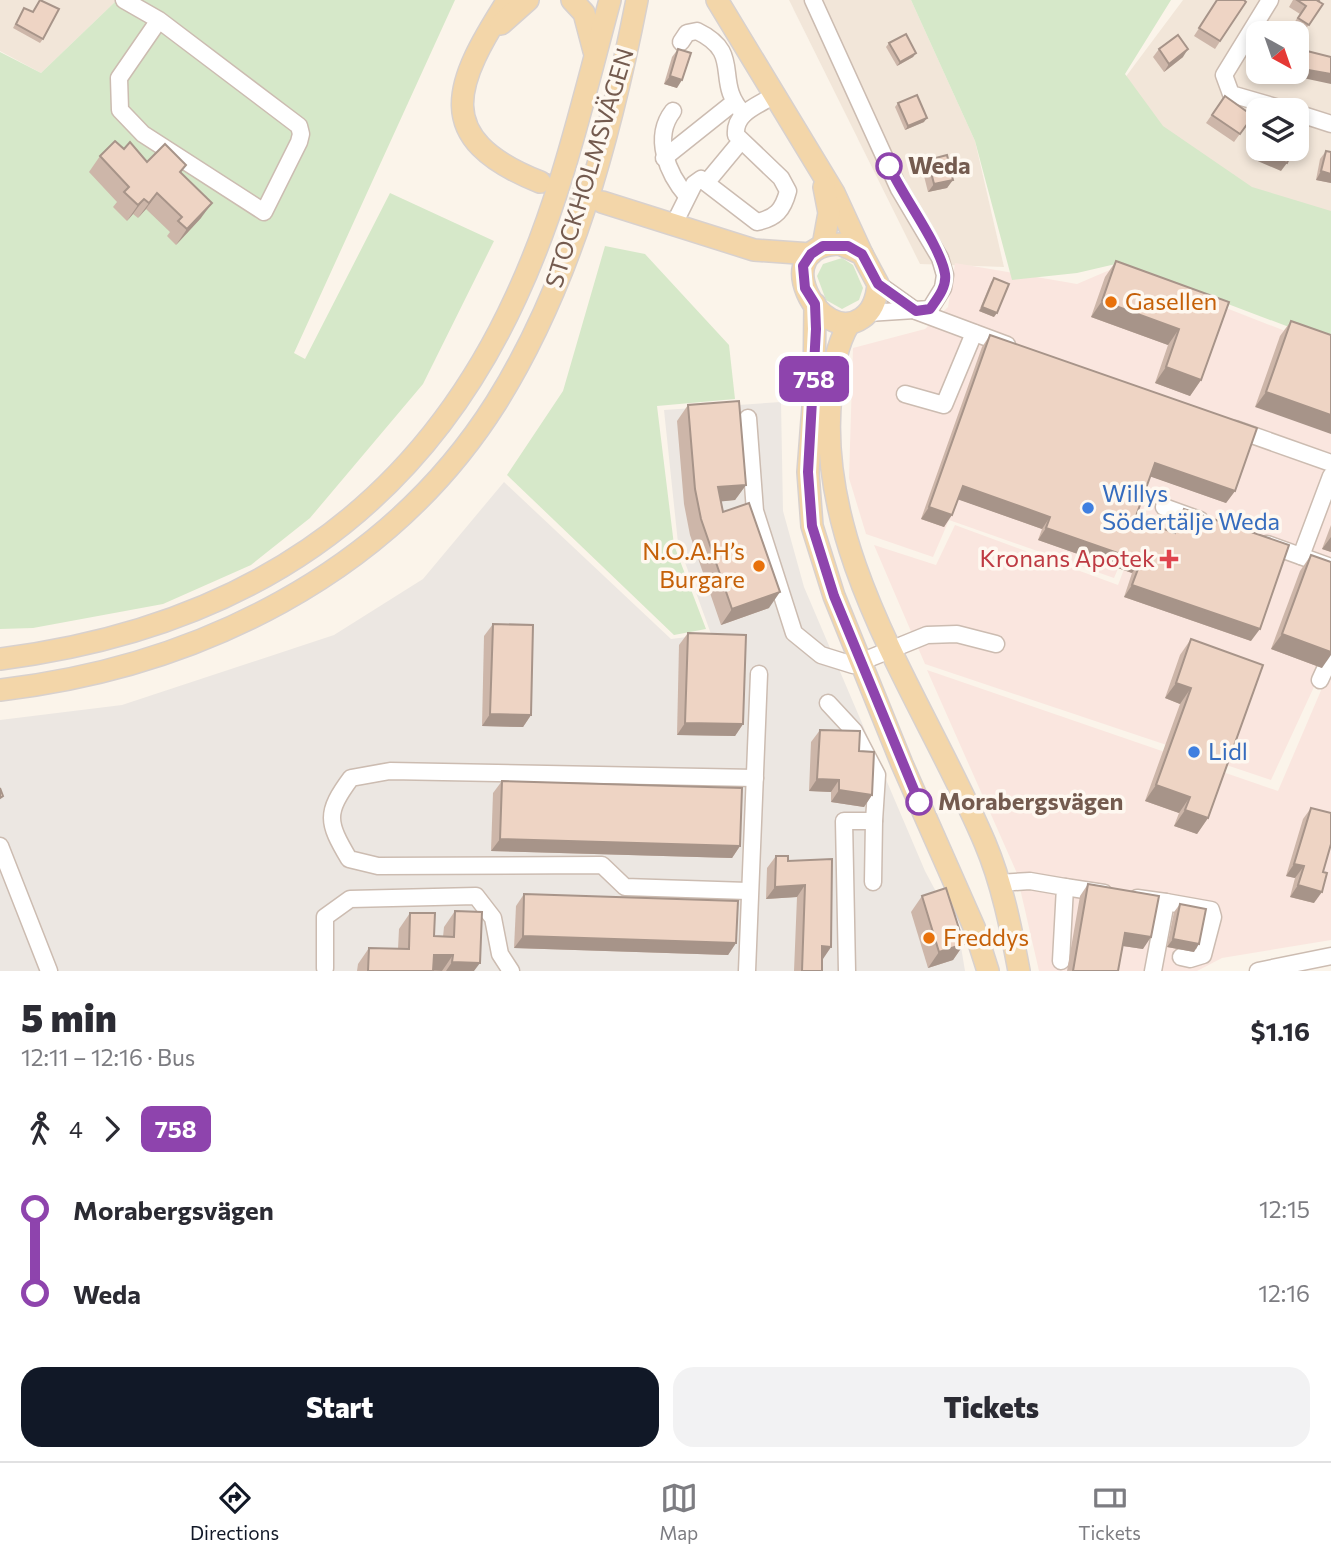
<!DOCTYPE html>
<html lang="en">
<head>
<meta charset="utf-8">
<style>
  :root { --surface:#fff; --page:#f2f2f3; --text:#2b2b33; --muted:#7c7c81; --line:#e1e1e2; --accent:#111827 }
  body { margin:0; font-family:Commissioner,sans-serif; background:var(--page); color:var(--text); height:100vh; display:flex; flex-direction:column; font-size:26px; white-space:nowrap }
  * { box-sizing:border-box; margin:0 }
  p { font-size:23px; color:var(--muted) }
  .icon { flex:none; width:38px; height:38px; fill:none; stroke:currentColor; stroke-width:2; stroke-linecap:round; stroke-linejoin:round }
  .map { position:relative; height:971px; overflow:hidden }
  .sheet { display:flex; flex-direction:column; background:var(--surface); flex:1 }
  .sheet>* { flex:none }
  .badge { padding:0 14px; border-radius:10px; font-size:24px; line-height:46px }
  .needle { width:46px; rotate:140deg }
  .tools { position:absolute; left:1246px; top:21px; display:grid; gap:14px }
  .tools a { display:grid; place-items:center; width:63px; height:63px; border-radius:14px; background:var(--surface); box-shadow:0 4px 10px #0003; font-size:35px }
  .map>.badge { position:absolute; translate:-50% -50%; box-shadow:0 0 0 4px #fff }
  .legs { display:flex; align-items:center; gap:10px; height:77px; padding:0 21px; font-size:23px }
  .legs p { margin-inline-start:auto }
  .head { display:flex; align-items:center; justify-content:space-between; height:119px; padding:0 21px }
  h1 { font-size:38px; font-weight:800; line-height:52px }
  .action { display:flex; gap:14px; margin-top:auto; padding:14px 21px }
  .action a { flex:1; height:80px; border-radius:21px; background:var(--accent); color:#fff; font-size:28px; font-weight:800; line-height:80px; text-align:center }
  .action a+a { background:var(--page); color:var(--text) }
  ul { padding:0 21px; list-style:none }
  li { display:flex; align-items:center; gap:24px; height:84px; font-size:26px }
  li i { display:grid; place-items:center; width:10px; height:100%; margin:0 9px; background:currentColor }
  li i::after { content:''; width:18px; height:18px; margin:-9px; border:5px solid; border-radius:50%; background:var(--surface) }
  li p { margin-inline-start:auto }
  li:first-child i { background:linear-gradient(#0000 50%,currentColor 0) }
  li:last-child i { background:linear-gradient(currentColor 50%,#0000 0) }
  .tab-bar { display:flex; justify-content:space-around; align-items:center; height:98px; border-top:2px solid var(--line); background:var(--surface); font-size:19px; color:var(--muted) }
  .tab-bar a { display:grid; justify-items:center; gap:4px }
  .tab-bar .current { color:var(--accent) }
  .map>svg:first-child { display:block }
</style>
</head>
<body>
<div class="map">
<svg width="1331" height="971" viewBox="0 0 1331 971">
  <rect width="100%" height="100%" fill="#fbf4ea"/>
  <g fill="#f2e6d9" fill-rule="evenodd">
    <polygon points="0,0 117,0 41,73 0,51"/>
    <polygon points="789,0 911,0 975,141 1004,267 920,264"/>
    <path d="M1183 0H1331V270L1083 134ZM1258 33H1297V72H1258ZM1258 110H1297V149H1258Z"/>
  </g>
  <g fill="#fae6df">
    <polygon points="955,263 1077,284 1119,266 1331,349 1331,566 1149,496 1114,578 949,520 933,557 866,534 849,478 853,348 925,329 948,307"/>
    <polygon points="1150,501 1331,571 1331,650 1271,780 925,664 874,545 936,565 955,525 1118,585"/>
    <polygon points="1331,667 1331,940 1222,958 1197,971 1039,971 1016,871 927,670 1278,791"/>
  </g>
  <polygon fill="#ece7e2" points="781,402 783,511 804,587 925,871 959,935 965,971 0,971 0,720 122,705 334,635 423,579 504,482 671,639 711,634 678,543 664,410"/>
  <g fill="#d6e8c9">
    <polygon points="117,0 455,0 294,353 305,359 390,193 494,241 423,384 310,518 251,565 163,604 33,628 0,629 0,52 41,73"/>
    <polygon points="911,0 1171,0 1125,74 1163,126 1252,187 1331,211 1331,343 1120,263 1077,273 1012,280 975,141"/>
    <polygon points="605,246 645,254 729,345 735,399 657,406 674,545 706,629 674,635 507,475 563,391"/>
    <polygon points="842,258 853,265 863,288 859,300 842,309 826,300 817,276 823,264"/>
  </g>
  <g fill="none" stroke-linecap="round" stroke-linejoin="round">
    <polyline stroke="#d9cec3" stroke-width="21" stroke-dasharray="21 10" stroke-linecap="butt" points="542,182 602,202"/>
    <g stroke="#ccbcb1" stroke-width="19">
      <g id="minor">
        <polyline points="124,0 159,20 299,126 301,134 299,142 264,212 143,134 120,110 119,78 159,20"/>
        <polyline points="813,0 899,189 940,258 945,275 943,288 930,309 868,313"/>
        <polyline points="1270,0 1224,75 1231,94 1286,110"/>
        <path d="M681 42 687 33 697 31C745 54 712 81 744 114"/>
        <path d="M673 111C652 138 668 174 687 196"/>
        <polyline points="1297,113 1331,124"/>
        <polyline points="664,158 733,103"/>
        <polyline points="707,182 741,141"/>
        <path d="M674 224 694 184 701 179 757 222C776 218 783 210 788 191L781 178 736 135C734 113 757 106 773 96"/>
        <polyline points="878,284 916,311 1007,345"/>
        <polyline points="905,394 944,405 974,333"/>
        <polyline points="748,418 755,511 794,633 821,655 853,665 927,635 957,634 996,644"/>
        <polyline points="1235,429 1331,463"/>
        <polyline points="1164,507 1200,520"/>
        <polyline points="1267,544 1331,567"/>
        <polyline points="1301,556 1331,476"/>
        <polyline points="1320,680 1331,656"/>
        <polyline points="828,703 854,731 877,775 874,821 844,821 847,971"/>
        <polyline points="0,846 49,971"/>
        <polyline points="873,882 874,821"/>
        <polyline points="998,883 1030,881 1065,887 1061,961"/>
        <polyline points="1065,887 1104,893"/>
        <path d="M748 891 625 887 602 865 378 866 349 859C327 822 325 813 351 778L390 771 755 778"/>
        <polyline points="1137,898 1166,902 1153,971"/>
        <polyline points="1166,902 1211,910 1213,917 1203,955 1190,959 1181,957"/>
        <polyline points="325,968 325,917 350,899 476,896 493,918 500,954 511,971"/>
        <polyline points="747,971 759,674"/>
        <polyline points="1258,971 1331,956"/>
      </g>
    </g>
    <g stroke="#d8d1ce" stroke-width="24">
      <g id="major">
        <path d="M508 0C455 83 429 138 540 182"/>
        <polyline points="572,0 584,13 594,51"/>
        <polyline points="717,0 834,193 862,254"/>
        <polyline points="501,24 528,0"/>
        <polyline points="602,202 754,250 811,254"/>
        <path d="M840 244 862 254 878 284C877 297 874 310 862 318 820 348 765 245 840 244Z"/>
        <polyline points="823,246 829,213 824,187"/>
        <polyline points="815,304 814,394 808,472 812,526 834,596 902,764 974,927 988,971"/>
        <path d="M849 324C836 346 833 370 831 395 814 554 926 703 985 843 1002 883 1011 928 1019 971"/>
        <path d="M0 659C237 629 415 517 516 297 560 203 583 100 610 0"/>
        <path d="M0 690C197 667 388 574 496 403 571 283 610 138 637 0"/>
      </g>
    </g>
    <use href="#minor" stroke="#fff" stroke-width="16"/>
    <use href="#major" stroke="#f3d6a9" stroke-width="21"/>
  </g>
  <g fill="#cdb6a9">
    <polygon points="1217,0 1246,2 1215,49 1194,36"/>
    <polygon points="1293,0 1319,0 1318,1 1323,4 1303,33 1292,26 1300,14 1289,7"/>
    <polygon points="24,8 43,39 40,43 13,28"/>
    <polygon points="889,43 916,53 913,57 897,66 886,47"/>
    <polygon points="678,49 677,88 664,84 672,57"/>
    <polygon points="1159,49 1183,57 1164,72 1153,57"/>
    <polygon points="1225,96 1253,116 1234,142 1206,123"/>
    <polygon points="898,103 924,122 905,130 895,107"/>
    <polygon points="1326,151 1331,152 1331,183 1316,180 1320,159"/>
    <polygon points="100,156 147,162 181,172 201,218 176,245 167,236 170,232 146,209 138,218 133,214 127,221 113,207 117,202 89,172"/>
    <polygon points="928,160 949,163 957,172 947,188 928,192 922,168"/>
    <polygon points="1116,261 1229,302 1201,380 1190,396 1155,383 1168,345 1091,317 1105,277"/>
    <polygon points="994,278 994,317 979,311 991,282"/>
    <polygon points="1291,321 1331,335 1255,407 1280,336"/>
    <polygon points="990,335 1235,491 1226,503 1150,476 1135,519 1172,532 1176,521 1184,509 1251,641 1124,597 1132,573 1038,540 1042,529 958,499 944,527 921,519 982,347"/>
    <polygon points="688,405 746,485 735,500 721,501 723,512 769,608 721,625 690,535 684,504 677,421"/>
    <polygon points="1331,525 1331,552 1322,549"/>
    <polygon points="1311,555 1322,668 1271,649 1300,571"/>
    <polygon points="493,624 531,715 523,727 482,726 484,636"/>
    <polygon points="688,633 743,724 735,736 677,735 679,645"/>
    <polygon points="1191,639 1208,818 1197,834 1174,826 1179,813 1145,801 1180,704 1165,698 1180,655"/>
    <polygon points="820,730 859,751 872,795 864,807 831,802 831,792 809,791 811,742"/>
    <polygon points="502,781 740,846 732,858 491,851 493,793"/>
    <polygon points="1311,808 1314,903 1290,897 1295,878 1286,876 1303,819"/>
    <polygon points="776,856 788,861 832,859 831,947 822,959 822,971 794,971 797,897 766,899 767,868"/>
    <polygon points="1088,884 1143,949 1123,946 1118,971 1067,971 1080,896"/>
    <polygon points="524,894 736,943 728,955 514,948 516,906"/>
    <polygon points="922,896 964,944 953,960 928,968 911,912"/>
    <polygon points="1180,904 1194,952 1167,947 1174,912"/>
    <polygon points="455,911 474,971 357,971 358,964 369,948 398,949 399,929 410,913 434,936 443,937 444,927"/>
  </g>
  <g fill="#a79489">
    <polygon points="1188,49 1183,57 1164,72 1169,64"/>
    <polygon points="916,53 913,57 897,66 900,62"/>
    <polygon points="1297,68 1331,74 1331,84 1289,75 1292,72 1297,72"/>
    <polygon points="670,76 682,80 677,88 664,84"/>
    <polygon points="927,118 924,122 905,130 908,126"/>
    <polygon points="1259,151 1287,163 1281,171 1253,159"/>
    <polygon points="1321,171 1331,174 1331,183 1316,180"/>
    <polygon points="953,180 947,188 928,192 934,184"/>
    <polygon points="157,193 146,209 138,218 149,203"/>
    <polygon points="144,199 133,214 127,221 138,205"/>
    <polygon points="212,203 201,218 176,245 187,229"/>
    <polygon points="1102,301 1179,329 1168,345 1091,317"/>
    <polygon points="982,307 997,313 994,317 979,311"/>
    <polygon points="1166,367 1201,380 1190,396 1155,383"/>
    <polygon points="1266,392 1331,415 1331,434 1255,407"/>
    <polygon points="1155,463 1235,491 1226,503 1146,475"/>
    <polygon points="746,485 735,500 707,503 718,487"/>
    <polygon points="963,486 1050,517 1042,529 954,498"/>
    <polygon points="929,507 952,515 944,527 921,519"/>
    <polygon points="1046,528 1141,561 1132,573 1038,540"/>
    <polygon points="1331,537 1331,552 1322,549"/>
    <polygon points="1132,585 1260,629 1251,641 1124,597"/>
    <polygon points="780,592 769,608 721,625 732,609"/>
    <polygon points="1282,634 1331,652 1331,655 1322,668 1271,649"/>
    <polygon points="1176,683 1191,688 1180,704 1165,698"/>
    <polygon points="490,714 531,715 523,727 482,726"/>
    <polygon points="685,723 743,724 735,736 677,735"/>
    <polygon points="817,779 839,780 831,792 809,791"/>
    <polygon points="1156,785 1190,797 1179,813 1145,801"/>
    <polygon points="839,790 872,795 864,807 831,802"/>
    <polygon points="1185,810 1208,818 1197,834 1174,826"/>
    <polygon points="500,839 740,846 732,858 491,851"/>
    <polygon points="1294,864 1304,866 1295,878 1286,876"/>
    <polygon points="805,885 797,897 766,899 775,887"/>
    <polygon points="1298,885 1322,892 1314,903 1290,897"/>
    <polygon points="1125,933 1151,937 1143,949 1116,945"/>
    <polygon points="523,936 736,943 728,955 514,948"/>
    <polygon points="1173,939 1199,944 1194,952 1167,947"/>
    <polygon points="964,944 953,960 928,968 939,952"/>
    <polygon points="822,946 831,947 823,959 814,958"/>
    <polygon points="434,955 453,955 442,971 423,970"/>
    <polygon points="452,962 480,963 474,971 446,971"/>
  </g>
  <g fill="#eed4c4" stroke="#a79489" stroke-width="2">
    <polygon points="40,0 59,9 43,39 16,24 24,8 33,12"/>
    <polygon points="1217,0 1244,0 1246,2 1220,41 1199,28"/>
    <polygon points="1297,0 1319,0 1318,1 1323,4 1309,25 1298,18 1306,6"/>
    <polygon points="906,34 916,53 900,62 889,43"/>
    <polygon points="1178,35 1188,49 1169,64 1159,49"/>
    <polygon points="678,49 691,53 682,80 670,76"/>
    <polygon points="1299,49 1331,57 1331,74 1297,68 1297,59"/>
    <polygon points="917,95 927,118 908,126 898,103"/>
    <polygon points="1225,96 1253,116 1240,134 1212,115"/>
    <polygon points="115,141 124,149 130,142 147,162 165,144 186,165 180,172 212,203 187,229 178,221 182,217 157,193 149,203 144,199 138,205 124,192 129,187 100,156"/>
    <polygon points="1260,149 1293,149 1287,163 1259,151"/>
    <polygon points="1326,151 1331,152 1331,174 1321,171"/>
    <polygon points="947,155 949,163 954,161 957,172 951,173 953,180 934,184 928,160"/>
    <polygon points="1116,261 1229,302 1201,380 1166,367 1179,329 1102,301"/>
    <polygon points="994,278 1009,284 997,313 982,307"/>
    <polygon points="1291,321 1331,335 1331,415 1266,392"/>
    <polygon points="990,335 1257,428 1235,491 1155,463 1135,519 1175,533 1184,509 1289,545 1260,629 1132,585 1141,561 1046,528 1050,517 963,486 952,515 929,507"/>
    <polygon points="739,401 746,485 718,487 723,512 749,503 780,592 732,609 701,519 695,489 688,405"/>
    <polygon points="1311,555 1331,562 1331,652 1282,634"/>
    <polygon points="493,624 533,625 531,715 490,714"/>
    <polygon points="688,633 746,635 743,724 685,723"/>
    <polygon points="1191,639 1263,665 1208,818 1185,810 1190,797 1156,785 1191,688 1176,683"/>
    <polygon points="820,730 860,731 859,751 874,752 872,795 839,790 839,780 817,779"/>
    <polygon points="502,781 742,788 740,846 500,839"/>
    <polygon points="0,788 3,796 0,798"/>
    <polygon points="1311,808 1331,813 1331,844 1323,872 1327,873 1322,892 1298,885 1304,866 1294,864"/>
    <polygon points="776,856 788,856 788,861 832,859 831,947 822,946 822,971 802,971 805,885 775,887"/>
    <polygon points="1088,884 1159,896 1151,937 1125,933 1118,971 1073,971"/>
    <polygon points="946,888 964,944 939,952 922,896"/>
    <polygon points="524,894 738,901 736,943 523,936"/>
    <polygon points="1180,904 1206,909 1199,944 1173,939"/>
    <polygon points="455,911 482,912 480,963 452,962 453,955 434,955 433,971 368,971 369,948 409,949 410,913 435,913 434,936 454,937"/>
  </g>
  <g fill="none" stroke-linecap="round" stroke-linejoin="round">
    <g stroke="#fff" stroke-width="16">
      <path id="line-1" d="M889 166C902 195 941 247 945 274 947 287 937 299 930 309L916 311 878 284 862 254 848 246H823L811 254 803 266 805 288 815 304 816 329 808 472 812 526 834 596 919 802"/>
    </g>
    <use href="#line-1" stroke="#8e44ad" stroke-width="10"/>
  </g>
  <g fill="#fff" stroke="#8e44ad" stroke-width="3.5">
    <circle cx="889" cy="166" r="12"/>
    <circle cx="919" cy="802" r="12"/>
  </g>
  <g fill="#e8710a" stroke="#fef8f0" stroke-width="2.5">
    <circle cx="1111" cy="302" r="7"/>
    <circle cx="759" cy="566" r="7"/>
    <circle cx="929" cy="938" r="7"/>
  </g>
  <g fill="#3f7fe0" stroke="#fef8f0" stroke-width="2.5">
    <circle cx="1088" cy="508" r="7"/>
    <circle cx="1194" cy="752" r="7"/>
  </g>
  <path fill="#e0444e" stroke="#fef8f0" stroke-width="2.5" d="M1165.5 548.5h7v7h7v7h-7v7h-7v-7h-7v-7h7z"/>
  <g text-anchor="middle" stroke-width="7" stroke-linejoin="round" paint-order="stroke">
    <g font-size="24" font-weight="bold" fill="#745b4f" stroke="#fef8f0" text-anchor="start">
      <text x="908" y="174">Weda</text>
      <text x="938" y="810">Morabergsvägen</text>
    </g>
    <g font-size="24" fill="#745b4f" stroke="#fef8f0">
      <text transform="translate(590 168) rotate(-73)" y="8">STOCKHOLMSVÄGEN</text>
    </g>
    <g font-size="24" fill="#c56008" stroke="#fef8f0" text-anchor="start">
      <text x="1125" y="310">Gasellen</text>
      <text x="745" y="560" text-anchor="end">N.O.A.H’s<tspan x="745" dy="28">Burgare</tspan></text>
      <text x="943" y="946">Freddys</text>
    </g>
    <g font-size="24" fill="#366cbe" stroke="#fef8f0" text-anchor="start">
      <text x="1102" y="502">Willys<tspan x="1102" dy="28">Södertälje Weda</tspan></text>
      <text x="1208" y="760">Lidl</text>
    </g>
    <g font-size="24" fill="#be3a42" stroke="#fef8f0" text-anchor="end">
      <text x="1155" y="567">Kronans Apotek</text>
    </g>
  </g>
</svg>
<div class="tools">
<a><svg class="needle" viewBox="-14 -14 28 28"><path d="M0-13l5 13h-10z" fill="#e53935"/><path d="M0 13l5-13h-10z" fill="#7c7c81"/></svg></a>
<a><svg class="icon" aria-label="layers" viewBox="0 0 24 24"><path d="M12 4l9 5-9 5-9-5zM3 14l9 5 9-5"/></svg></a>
</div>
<b class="badge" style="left:814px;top:379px;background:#8e44ad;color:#fff">758</b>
</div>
<section class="sheet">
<div class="head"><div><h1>5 min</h1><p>12:11 – 12:16 · Bus</p></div><b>$1.16</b></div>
<div class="legs"><svg class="icon" aria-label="walk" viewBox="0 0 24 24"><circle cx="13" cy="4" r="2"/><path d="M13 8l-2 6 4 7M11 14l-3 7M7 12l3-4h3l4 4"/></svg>4<svg class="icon" aria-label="forward" viewBox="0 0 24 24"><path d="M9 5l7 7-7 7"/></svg><b class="badge" style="background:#8e44ad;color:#fff">758</b></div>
<ul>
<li><i style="color:#8e44ad"></i><b>Morabergsvägen</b><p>12:15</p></li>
<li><i style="color:#8e44ad"></i><b>Weda</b><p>12:16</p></li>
</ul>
<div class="action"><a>Start</a><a>Tickets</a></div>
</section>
<nav class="tab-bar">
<a class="current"><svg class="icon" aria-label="directions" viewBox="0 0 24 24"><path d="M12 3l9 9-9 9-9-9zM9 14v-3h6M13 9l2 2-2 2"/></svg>Directions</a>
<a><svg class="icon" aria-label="map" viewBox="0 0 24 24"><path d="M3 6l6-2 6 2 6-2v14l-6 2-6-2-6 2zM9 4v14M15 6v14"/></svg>Map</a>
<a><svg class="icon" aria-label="tickets" viewBox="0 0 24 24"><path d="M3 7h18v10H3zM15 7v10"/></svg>Tickets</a>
</nav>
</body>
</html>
